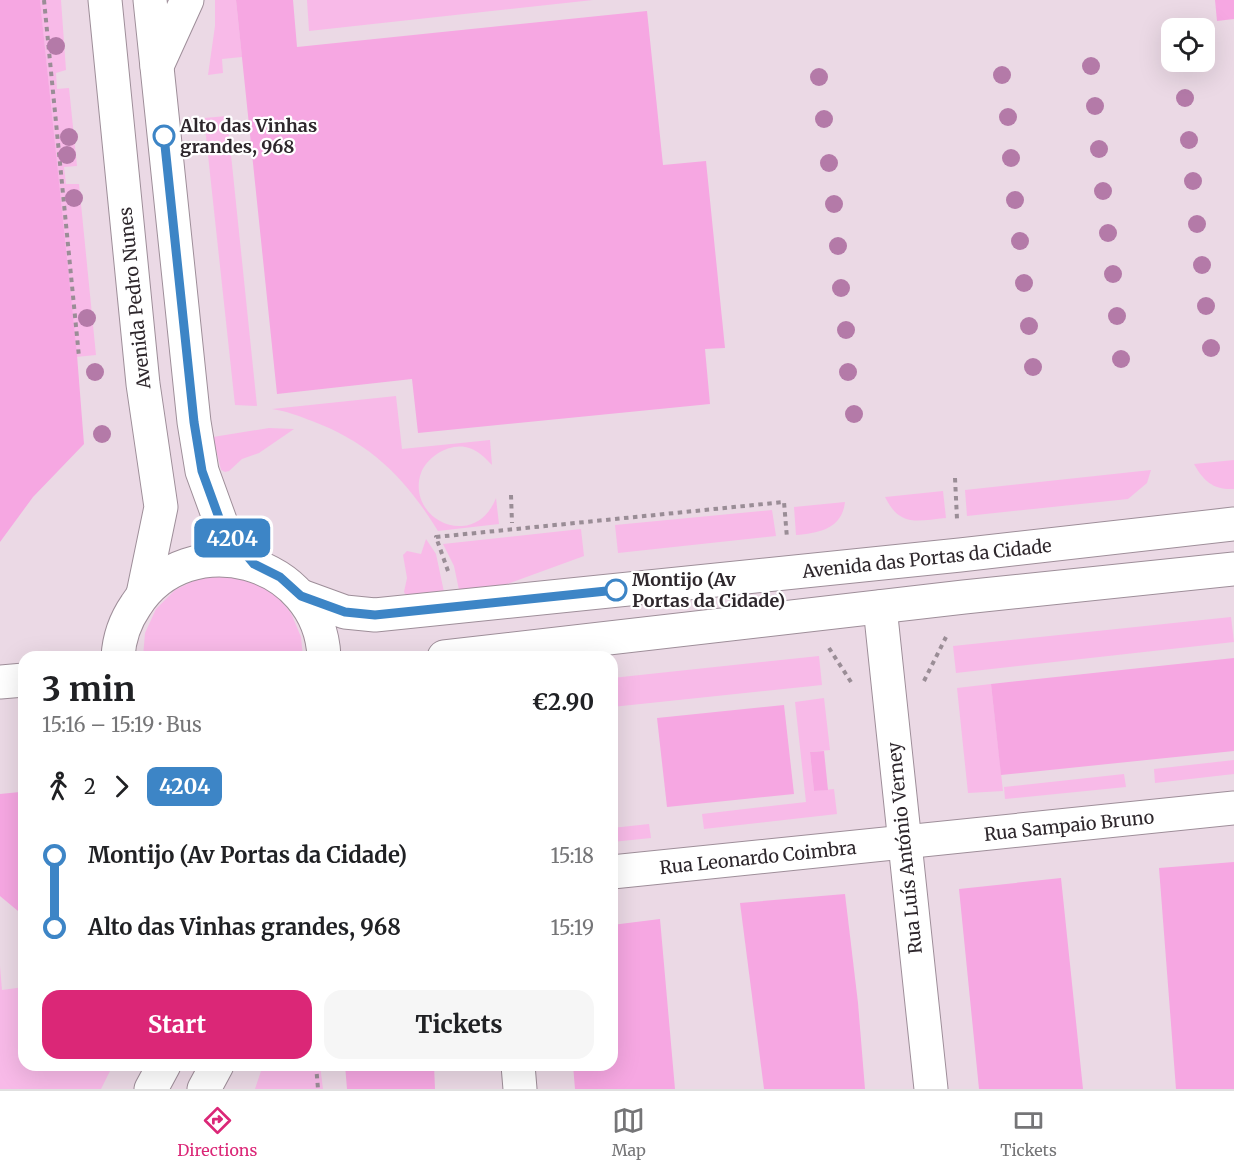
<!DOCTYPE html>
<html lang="en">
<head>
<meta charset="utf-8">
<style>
  :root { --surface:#fff; --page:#f6f6f6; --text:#202124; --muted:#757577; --line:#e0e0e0; --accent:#db2777 }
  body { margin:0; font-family:Merriweather,serif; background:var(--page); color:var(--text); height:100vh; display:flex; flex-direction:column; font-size:22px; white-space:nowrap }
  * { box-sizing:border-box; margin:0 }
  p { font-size:20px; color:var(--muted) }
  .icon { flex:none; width:33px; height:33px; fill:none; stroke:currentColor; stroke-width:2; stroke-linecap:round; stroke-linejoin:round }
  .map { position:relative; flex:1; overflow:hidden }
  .panel { position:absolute; left:18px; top:651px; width:600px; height:420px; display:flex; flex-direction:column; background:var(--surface); border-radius:18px; box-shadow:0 6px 24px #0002 }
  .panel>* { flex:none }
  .badge { padding:0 12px; border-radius:9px; font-size:21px; line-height:39px }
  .controls { position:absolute; left:1161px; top:18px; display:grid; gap:12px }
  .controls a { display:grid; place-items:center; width:54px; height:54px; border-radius:12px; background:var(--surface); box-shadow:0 6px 24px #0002; font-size:30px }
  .map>.badge { position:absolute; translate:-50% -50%; box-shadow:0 0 0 3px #fff }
  .legs { display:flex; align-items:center; gap:9px; height:66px; padding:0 24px; font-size:20px }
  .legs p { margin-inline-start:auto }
  .overview { display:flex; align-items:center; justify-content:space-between; height:102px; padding:0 24px }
  h1 { font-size:33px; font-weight:700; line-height:45px }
  .cta { display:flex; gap:12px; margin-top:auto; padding:12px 24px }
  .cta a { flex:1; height:69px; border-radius:18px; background:var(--accent); color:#fff; font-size:24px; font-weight:700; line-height:69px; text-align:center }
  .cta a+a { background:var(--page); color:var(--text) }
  ul { padding:0 24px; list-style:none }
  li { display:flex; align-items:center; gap:21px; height:72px; font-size:22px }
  li i { display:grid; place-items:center; width:9px; height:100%; margin:0 8px; background:currentColor }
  li i::after { content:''; width:15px; height:15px; margin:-8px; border:4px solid; border-radius:50%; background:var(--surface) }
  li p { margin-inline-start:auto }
  li:first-child i { background:linear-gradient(#0000 50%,currentColor 0) }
  li:last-child i { background:linear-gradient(currentColor 50%,#0000 0) }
  .tab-bar { display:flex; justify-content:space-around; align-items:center; height:84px; border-top:2px solid var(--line); background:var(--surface); font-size:16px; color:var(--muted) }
  .tab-bar a { display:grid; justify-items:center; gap:3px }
  .tab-bar .selected { color:var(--accent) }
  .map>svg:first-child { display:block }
</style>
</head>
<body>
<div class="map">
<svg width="1234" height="1089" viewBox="0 0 1234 1089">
  <rect width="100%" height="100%" fill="#ebd9e5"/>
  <g fill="#f8bae8">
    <polygon points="40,0 61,0 66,70 56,73 57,89 69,88 77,166 64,167 66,184 79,184 96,355 76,357"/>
    <polygon points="215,0 236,0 242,57 222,59 223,73 208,75 215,26"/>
    <polygon points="307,0 593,0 309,31"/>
    <polygon points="227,116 257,406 235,405 204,118"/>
    <path d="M396 396 402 449 490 440 492 465C484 457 477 449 465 447 448 444 427 457 421 473 411 501 435 528 462 526 479 525 490 513 496 498L499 524 438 531C406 479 371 443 312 421 299 416 286 411 272 409Z"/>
    <polygon points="269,428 294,429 259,453 242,459 229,471 225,472 221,470 213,437"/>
    <path d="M1234 460V489C1214 490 1204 482 1194 464Z"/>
    <polygon points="1151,470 1147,483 1128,499 967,516 965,490"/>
    <path d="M943 491 946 518C916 521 900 527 885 497Z"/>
    <path d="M845 502C842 529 819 533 796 535L794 507Z"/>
    <polygon points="772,510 776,536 618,553 615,525"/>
    <polygon points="581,529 584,556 502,586 459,590 454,566 443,544"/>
    <polygon points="426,539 436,554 444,592 407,597 404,592 407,578 403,555 407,551 421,554"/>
    <polygon points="225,575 251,580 274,593 291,613 301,637 303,657 143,657 145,633 156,609 175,590 199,578"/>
    <polygon points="1231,617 1234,642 956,673 953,646"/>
    <polygon points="819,656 822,685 612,707 612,678"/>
    <polygon points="991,684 1003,791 968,793 957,688"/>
    <polygon points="824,698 830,750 810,752 814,791 834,789 837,814 704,829 702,814 806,802 795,702"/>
    <polygon points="1234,760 1234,774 1155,783 1154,769"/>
    <polygon points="1124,774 1126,787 1005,799 1004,787"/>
    <polygon points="649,824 651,838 612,842 612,828"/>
    <polygon points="0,966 2,990 24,987 24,1065 113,1065 101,1089 0,1089"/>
    <polygon points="263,1065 320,1065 323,1089 255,1089"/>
  </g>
  <g fill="#f6a7e2">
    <polygon points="0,0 40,0 77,355 84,444 33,497 0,542"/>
    <polygon points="236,0 293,0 297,47 647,11 663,165 706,161 725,348 705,349 710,404 418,433 412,379 277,394"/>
    <polygon points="1215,0 1234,0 1234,19 1217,21"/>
    <polygon points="1234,658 1234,751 1001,775 991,684"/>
    <polygon points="784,705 794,794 667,807 657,718"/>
    <polygon points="824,751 828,790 814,791 810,752"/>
    <polygon points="20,792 24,798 24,916 0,896 0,794"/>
    <polygon points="1234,862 1234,1089 1176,1089 1159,868"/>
    <polygon points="1061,878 1083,1089 979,1089 959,889"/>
    <polygon points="845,894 858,1003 865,1089 764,1089 740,903"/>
    <polygon points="660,919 675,1089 575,1089 573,1065 612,1065 612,925"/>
    <polygon points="345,1065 434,1065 435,1089 347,1089"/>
  </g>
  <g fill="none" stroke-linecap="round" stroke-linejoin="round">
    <g stroke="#9e8e99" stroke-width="35">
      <g id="minor">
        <polyline points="105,0 143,384 161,507 143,594"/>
        <polyline points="150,0 194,422 202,471 222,526 254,564"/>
        <polyline points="157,66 187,0"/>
        <polyline points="301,596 345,612 375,615 960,555 1234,524"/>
        <polyline points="880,607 931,1089"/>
        <path d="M118 657C119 638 125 621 136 605 188 524 320 559 324 657"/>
        <polyline points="444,657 964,597 1234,569"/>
        <polyline points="0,682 24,680"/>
        <polyline points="612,872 1234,808"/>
        <polyline points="518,1065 520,1089"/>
        <polyline points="151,1089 164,1065"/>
        <polyline points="204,1089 217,1065"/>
      </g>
    </g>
    <g stroke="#9a8d96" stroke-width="4" stroke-dasharray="4.5 4.5" stroke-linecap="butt">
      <polyline points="44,0 79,357"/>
      <polyline points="955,478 957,519"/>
      <polyline points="511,495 512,523"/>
      <polyline points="448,571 436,537 784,502 787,538"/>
      <polyline points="829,648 851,682"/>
      <polyline points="924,681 946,637"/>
      <polyline points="316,1065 318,1089"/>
    </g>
    <use href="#minor" stroke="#fff" stroke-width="33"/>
  </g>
  <g fill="#b47aa8">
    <circle cx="56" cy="46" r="9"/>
    <circle cx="1091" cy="66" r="9"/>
    <circle cx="1002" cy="75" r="9"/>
    <circle cx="819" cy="77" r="9"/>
    <circle cx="1185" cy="98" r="9"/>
    <circle cx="1095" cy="106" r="9"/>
    <circle cx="1008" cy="117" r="9"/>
    <circle cx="824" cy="119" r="9"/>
    <circle cx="69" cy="137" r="9"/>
    <circle cx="1189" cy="140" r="9"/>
    <circle cx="1099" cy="149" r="9"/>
    <circle cx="67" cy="155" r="9"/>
    <circle cx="1011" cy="158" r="9"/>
    <circle cx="829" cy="163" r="9"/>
    <circle cx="1193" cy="181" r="9"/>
    <circle cx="1103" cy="191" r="9"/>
    <circle cx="74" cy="198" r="9"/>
    <circle cx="1015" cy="200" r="9"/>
    <circle cx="834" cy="204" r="9"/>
    <circle cx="1197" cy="224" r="9"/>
    <circle cx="1108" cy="233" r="9"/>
    <circle cx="1020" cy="241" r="9"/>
    <circle cx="838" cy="246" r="9"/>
    <circle cx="1202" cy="265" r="9"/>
    <circle cx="1113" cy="274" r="9"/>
    <circle cx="1024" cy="283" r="9"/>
    <circle cx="841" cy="288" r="9"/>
    <circle cx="1206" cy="306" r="9"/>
    <circle cx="1117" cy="316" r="9"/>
    <circle cx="87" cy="318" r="9"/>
    <circle cx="1029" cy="326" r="9"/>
    <circle cx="846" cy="330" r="9"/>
    <circle cx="1211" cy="348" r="9"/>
    <circle cx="1121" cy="359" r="9"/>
    <circle cx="1033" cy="367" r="9"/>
    <circle cx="95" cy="372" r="9"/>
    <circle cx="848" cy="372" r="9"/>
    <circle cx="854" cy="414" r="9"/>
    <circle cx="102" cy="434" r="9"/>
  </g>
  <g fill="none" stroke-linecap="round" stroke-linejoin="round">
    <g stroke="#fff" stroke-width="14">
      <polyline id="line-1" points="164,136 194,422 202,471 222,526 254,564 280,577 301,596 345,612 375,615 616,590"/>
    </g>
    <use href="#line-1" stroke="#3d85c6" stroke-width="9"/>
  </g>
  <g fill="#fff" stroke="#3d85c6" stroke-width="3">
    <circle cx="164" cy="136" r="10"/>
    <circle cx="616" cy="590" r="10"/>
  </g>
  <g text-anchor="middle" stroke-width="4.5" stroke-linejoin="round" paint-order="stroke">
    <g font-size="18" font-weight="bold" fill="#2e272c" stroke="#fff" text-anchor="start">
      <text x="180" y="132">Alto das Vinhas<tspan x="180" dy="21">grandes, 968</tspan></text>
      <text x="632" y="586">Montijo (Av<tspan x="632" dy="21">Portas da Cidade)</tspan></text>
    </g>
    <g font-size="18" fill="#2e272c" stroke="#fff">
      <text transform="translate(135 298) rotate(-96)" y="6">Avenida Pedro Nunes</text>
      <text transform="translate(927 559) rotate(-6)" y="6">Avenida das Portas da Cidade</text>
      <text transform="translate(1069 826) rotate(-6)" y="6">Rua Sampaio Bruno</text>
      <text transform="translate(905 848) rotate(-96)" y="6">Rua Luís António Verney</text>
      <text transform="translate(758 858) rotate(-6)" y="6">Rua Leonardo Coimbra</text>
    </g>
  </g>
</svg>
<div class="controls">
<a><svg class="icon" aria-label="locate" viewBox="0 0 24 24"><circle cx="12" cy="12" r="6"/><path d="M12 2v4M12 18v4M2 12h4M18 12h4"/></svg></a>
</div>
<b class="badge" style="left:232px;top:538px;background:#3d85c6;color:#fff">4204</b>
<section class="panel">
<div class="overview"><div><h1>3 min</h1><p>15:16 – 15:19 · Bus</p></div><b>€2.90</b></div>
<div class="legs"><svg class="icon" aria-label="walk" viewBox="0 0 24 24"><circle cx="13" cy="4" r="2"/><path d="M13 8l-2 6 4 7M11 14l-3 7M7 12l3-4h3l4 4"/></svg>2<svg class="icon" aria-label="forward" viewBox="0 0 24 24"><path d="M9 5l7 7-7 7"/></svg><b class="badge" style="background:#3d85c6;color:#fff">4204</b></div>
<ul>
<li><i style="color:#3d85c6"></i><b>Montijo (Av Portas da Cidade)</b><p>15:18</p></li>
<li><i style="color:#3d85c6"></i><b>Alto das Vinhas grandes, 968</b><p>15:19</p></li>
</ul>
<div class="cta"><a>Start</a><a>Tickets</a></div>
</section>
</div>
<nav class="tab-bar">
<a class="selected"><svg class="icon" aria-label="directions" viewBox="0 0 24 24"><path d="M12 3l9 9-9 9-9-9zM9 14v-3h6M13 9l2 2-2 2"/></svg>Directions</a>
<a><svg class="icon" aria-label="map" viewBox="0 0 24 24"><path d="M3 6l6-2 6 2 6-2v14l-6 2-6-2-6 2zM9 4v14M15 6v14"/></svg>Map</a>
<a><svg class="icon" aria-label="tickets" viewBox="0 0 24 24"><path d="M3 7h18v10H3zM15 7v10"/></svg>Tickets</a>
</nav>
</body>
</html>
